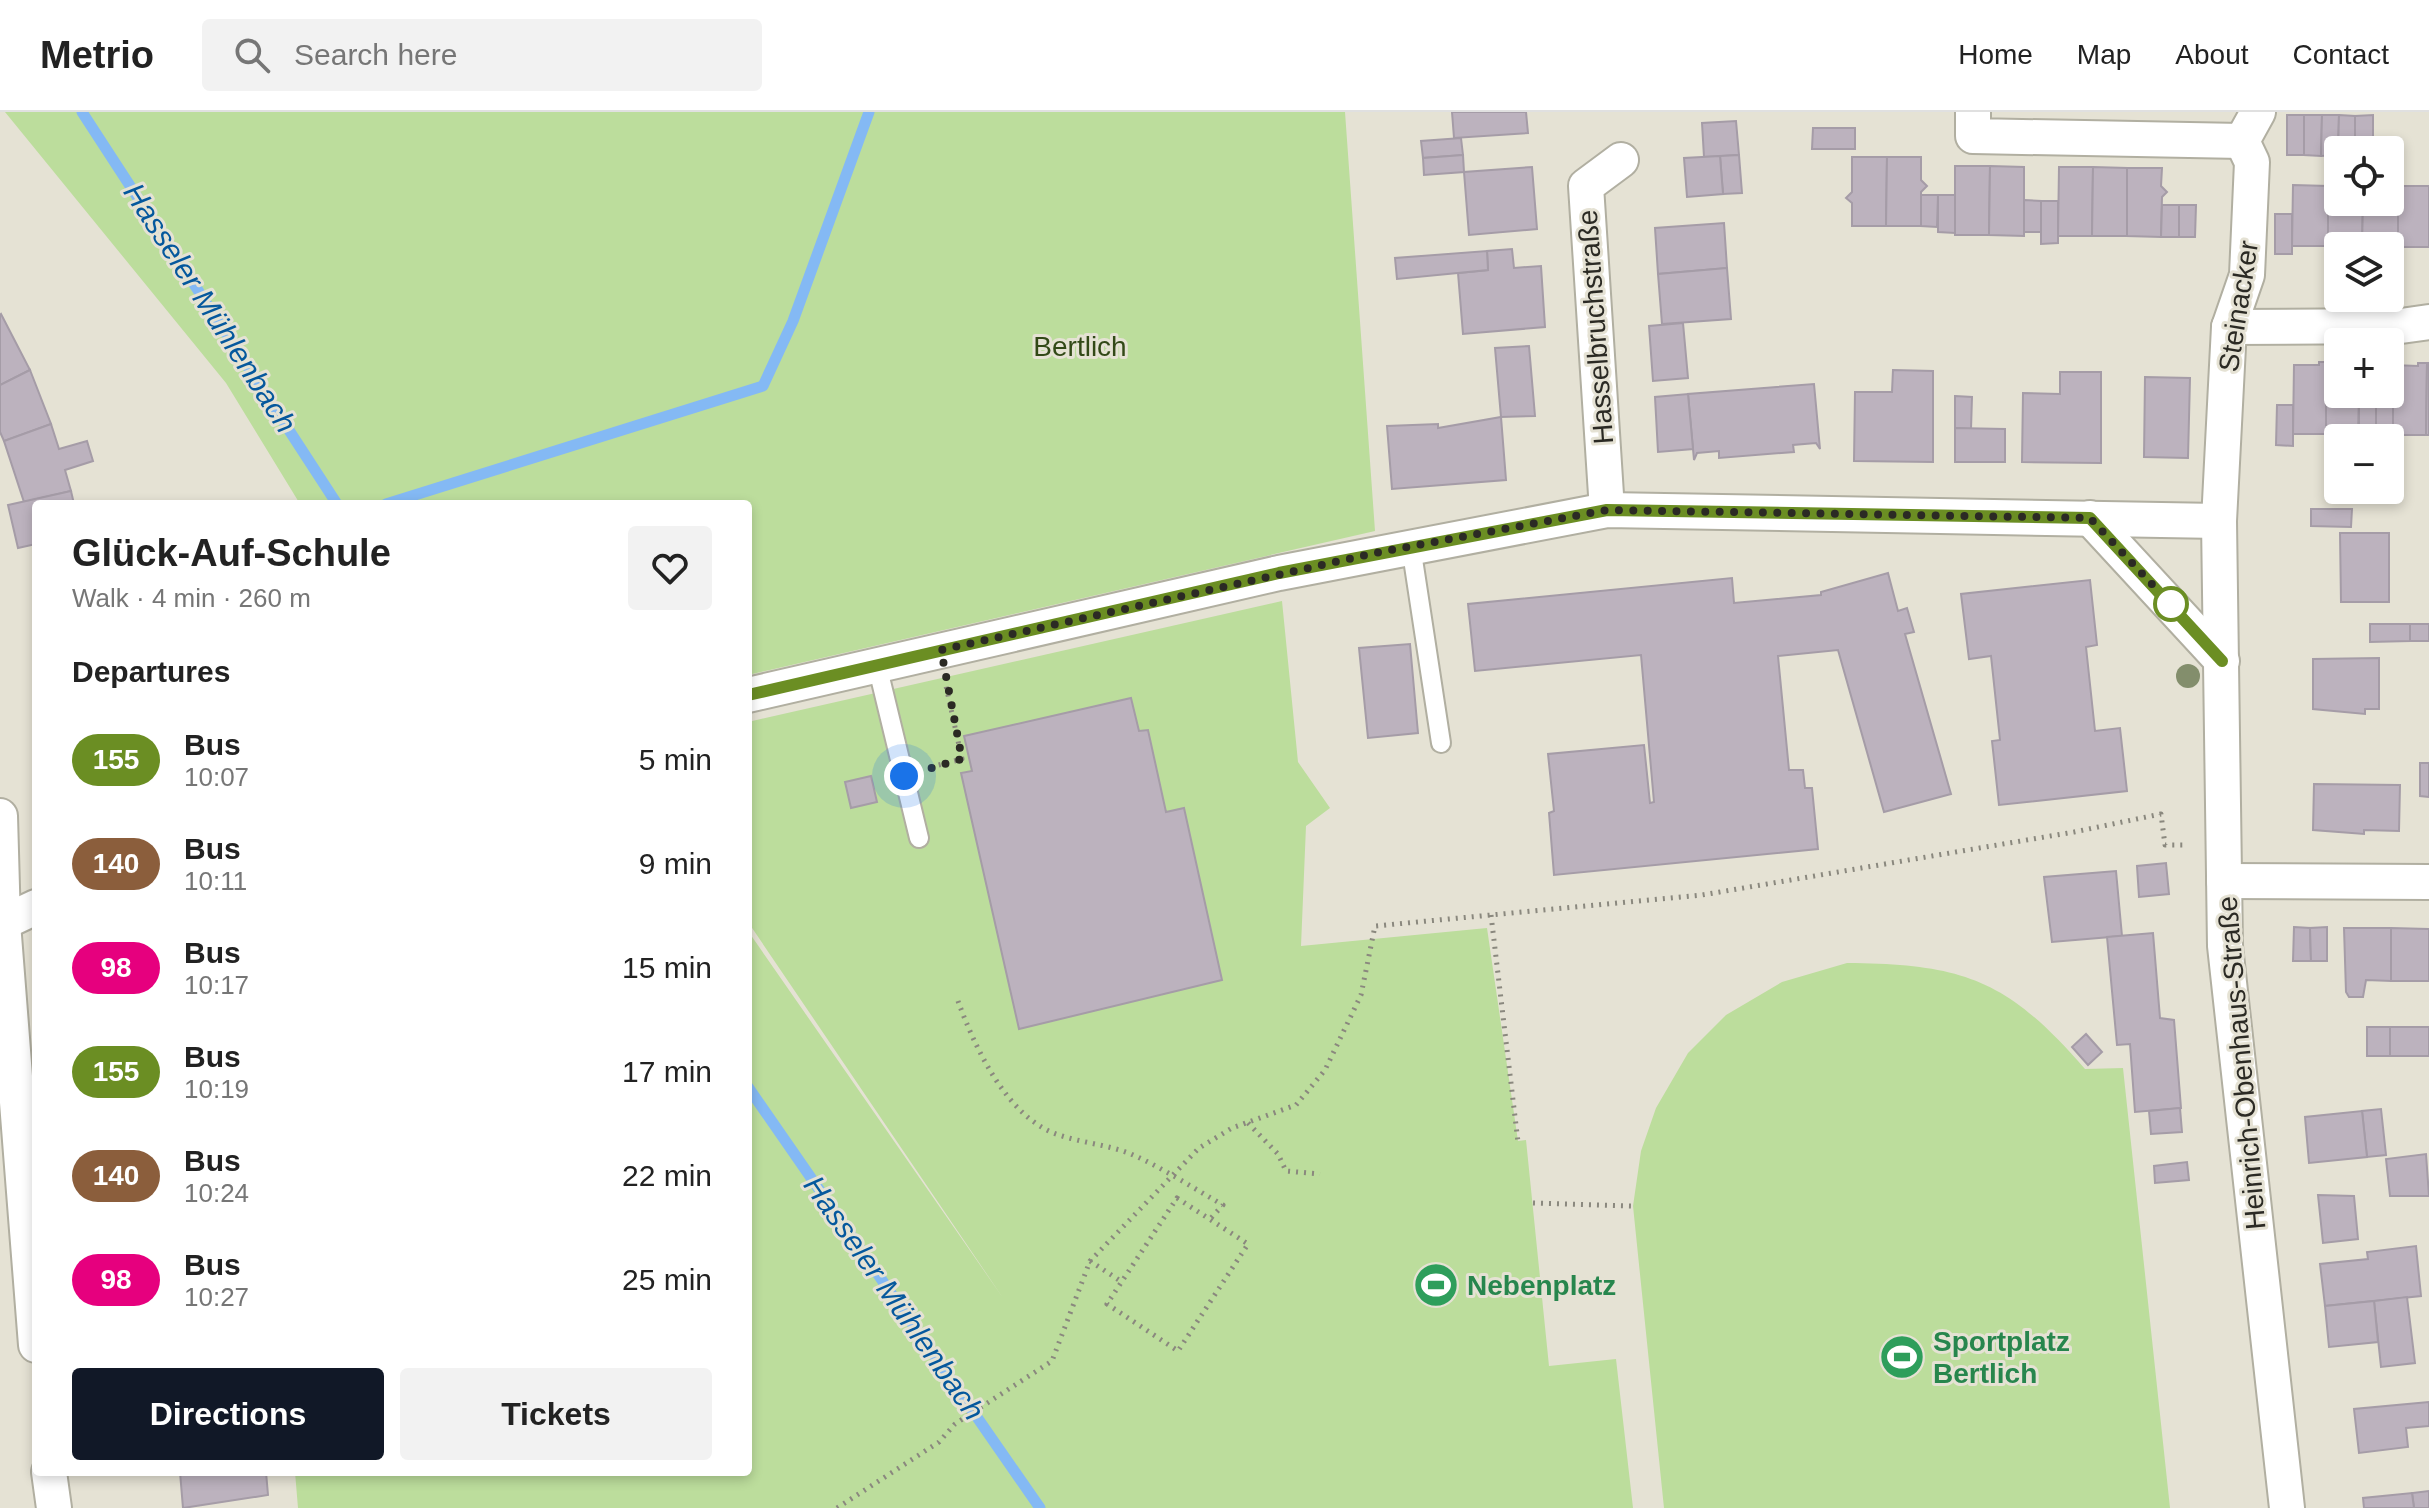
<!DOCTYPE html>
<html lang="en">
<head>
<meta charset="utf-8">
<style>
  :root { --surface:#fff; --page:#f2f2f2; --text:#222; --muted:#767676; --line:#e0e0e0; --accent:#111827 }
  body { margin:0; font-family:Arial,sans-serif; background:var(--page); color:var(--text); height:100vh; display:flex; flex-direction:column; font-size:30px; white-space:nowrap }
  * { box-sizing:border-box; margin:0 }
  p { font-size:26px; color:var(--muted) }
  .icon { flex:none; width:44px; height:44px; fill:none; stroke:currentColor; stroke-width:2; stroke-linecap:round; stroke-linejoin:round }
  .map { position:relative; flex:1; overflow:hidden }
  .details { position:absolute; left:32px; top:388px; width:720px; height:976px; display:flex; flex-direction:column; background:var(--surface); border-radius:8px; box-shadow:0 4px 12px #0003 }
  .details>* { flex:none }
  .badge { padding:0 16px; border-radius:26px; font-size:28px; line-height:52px }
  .controls { position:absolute; left:2324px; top:24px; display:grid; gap:16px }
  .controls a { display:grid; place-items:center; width:80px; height:80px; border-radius:8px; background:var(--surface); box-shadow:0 4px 12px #0003; font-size:40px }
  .you { position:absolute; width:40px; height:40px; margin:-20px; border:6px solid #fff; border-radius:50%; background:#1a73e8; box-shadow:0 0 0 12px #1a73e833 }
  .map>.badge { position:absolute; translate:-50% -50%; box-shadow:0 0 0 4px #fff }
  h2 { padding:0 40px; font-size:30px; line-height:72px }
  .round { display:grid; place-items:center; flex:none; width:84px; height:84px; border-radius:8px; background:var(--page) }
  .head { display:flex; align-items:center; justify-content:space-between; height:136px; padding:0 40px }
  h1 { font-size:38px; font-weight:700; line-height:60px }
  .primary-button { display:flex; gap:16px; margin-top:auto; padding:16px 40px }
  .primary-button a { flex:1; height:92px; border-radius:8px; background:var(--accent); color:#fff; font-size:32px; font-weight:700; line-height:92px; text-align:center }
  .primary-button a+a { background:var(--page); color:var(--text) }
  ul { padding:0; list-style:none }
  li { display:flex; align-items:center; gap:24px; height:104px; padding:0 40px }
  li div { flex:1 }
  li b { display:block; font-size:30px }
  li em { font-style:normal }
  li .badge { min-width:88px; font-weight:700; text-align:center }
  header { display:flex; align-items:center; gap:48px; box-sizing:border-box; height:112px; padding:0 40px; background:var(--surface); border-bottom:2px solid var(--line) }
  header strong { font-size:38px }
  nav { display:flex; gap:44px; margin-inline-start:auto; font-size:28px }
  .search { width:560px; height:72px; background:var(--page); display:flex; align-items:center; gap:20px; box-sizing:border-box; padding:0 28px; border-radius:8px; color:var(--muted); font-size:30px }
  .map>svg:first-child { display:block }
</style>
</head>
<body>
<header>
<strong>Metrio</strong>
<div class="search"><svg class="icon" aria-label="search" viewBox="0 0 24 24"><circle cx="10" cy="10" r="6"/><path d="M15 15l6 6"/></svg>Search here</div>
<nav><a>Home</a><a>Map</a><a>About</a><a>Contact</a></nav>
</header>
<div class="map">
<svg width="2429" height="1396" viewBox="0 0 2429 1396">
  <rect width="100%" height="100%" fill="#e5e2d4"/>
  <g fill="#bcdd9c">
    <polygon points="5,0 1345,0 1375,419 748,563 748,392 300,392 226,271"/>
    <polygon points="1282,489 1298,650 1330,696 1306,714 1301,834 1487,816 1518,1029 1526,1028 1549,1254 1616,1247 1633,1396 298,1396 295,1360 748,1360 748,819 1003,1186 748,810 748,610"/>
    <path d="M1847 851C1964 852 2008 868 2085 957L2123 956 2170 1396H1664L1633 1094 1641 1039 1656 996 1688 941 1726 903 1782 870Z"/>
  </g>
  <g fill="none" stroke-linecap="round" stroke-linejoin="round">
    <g stroke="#84b9f4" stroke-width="11">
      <polyline points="82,0 337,392"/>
      <polyline points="386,392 763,274 793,209 869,0"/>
      <polyline points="748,975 1040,1396"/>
    </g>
  </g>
  <g fill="#bcb2be" stroke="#a59ca7" stroke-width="2">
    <polygon points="1452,0 1526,0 1528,21 1454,26"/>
    <rect x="2287" y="3" width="17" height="40"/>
    <polygon points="2304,3 2322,3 2321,44 2304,43"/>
    <polygon points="2322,3 2339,3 2338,43 2321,44"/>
    <polygon points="2339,3 2355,4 2355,38 2338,38"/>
    <polygon points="2373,3 2373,38 2355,38 2355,4"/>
    <polygon points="1736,9 1739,43 1704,45 1702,11"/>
    <polygon points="1813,16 1855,16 1855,37 1812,37"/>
    <polygon points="1461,26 1463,43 1423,46 1421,29"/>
    <polygon points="1463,43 1464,60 1424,63 1423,46"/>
    <polygon points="1739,43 1742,81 1723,82 1720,44"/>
    <polygon points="1720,44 1723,82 1687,85 1684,46"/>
    <polygon points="1852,45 1887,45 1886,114 1852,114 1852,91 1846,86 1852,80"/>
    <polygon points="1887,45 1921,45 1921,68 1927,74 1921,80 1921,114 1886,114"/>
    <polygon points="1955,54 1990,54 1989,123 1955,123"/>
    <polygon points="1990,54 2024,55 2024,124 1989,123"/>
    <polygon points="1532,55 1537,117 1469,123 1464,60"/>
    <polygon points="2059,55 2093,55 2092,124 2058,124"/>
    <polygon points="2093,55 2127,56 2127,124 2092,124"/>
    <polygon points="2127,56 2162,56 2161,74 2167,80 2162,85 2161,125 2127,124"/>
    <polygon points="2293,73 2328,74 2328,134 2292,134"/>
    <polygon points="2328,74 2338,74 2338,90 2363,90 2362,134 2328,134"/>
    <polygon points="2390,74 2398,74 2398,135 2362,134 2363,90 2390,90"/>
    <rect x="2398" y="74" width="31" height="61"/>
    <polygon points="1921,83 1938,83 1937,115 1921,114"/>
    <polygon points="1938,83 1955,83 1955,121 1938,120"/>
    <polygon points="2024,88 2041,89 2041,120 2024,120"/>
    <polygon points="2041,89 2058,89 2058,131 2041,132"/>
    <polygon points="2162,93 2179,93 2179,125 2161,125"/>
    <polygon points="2179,93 2196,93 2195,125 2179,125"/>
    <rect x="2275" y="102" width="17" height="40"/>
    <polygon points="1724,111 1727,156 1658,162 1655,116"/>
    <polygon points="1512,137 1514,156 1541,154 1545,215 1463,222 1458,161 1488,158 1487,139"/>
    <polygon points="1487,139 1488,158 1397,167 1395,146"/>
    <polygon points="1727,156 1731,207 1662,212 1658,162"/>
    <polygon points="1,202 30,258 0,273 0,203"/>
    <polygon points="1683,211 1688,266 1653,269 1649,214"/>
    <polygon points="1529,234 1535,304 1501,305 1495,236"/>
    <polygon points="2319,250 2326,250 2326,322 2293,322 2294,253 2319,253"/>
    <polygon points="2326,250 2338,253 2338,282 2359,282 2358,323 2326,322"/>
    <polygon points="2418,251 2427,251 2426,323 2393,323 2393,253 2418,254"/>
    <polygon points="2427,251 2429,251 2429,323 2426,323"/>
    <polygon points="30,258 51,312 4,329 0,320 0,273"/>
    <polygon points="1893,258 1933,259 1933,350 1854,349 1855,280 1892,280"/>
    <polygon points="2060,260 2101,260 2101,351 2022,350 2023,281 2060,282"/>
    <polygon points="2145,265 2190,266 2188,346 2144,345"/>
    <polygon points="1814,272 1820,337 1816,331 1793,333 1794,340 1719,346 1719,339 1697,341 1694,348 1688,282"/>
    <polygon points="1688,282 1693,337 1658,340 1655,285"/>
    <polygon points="1955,284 1972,285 1971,317 1955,316"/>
    <polygon points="2277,293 2293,293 2293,334 2276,333"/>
    <rect x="2359" y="294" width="17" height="32"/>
    <polygon points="2376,294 2393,294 2393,334 2390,326 2376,326"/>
    <polygon points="1501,305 1506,368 1392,377 1387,314 1438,312 1438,316"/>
    <polygon points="51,312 59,337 87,329 93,349 65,358 71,379 24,390 4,329"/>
    <polygon points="1955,316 2005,317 2005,350 1955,350"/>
    <polygon points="71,379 74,392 36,392 36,432 18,436 8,393"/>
    <polygon points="2311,397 2352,397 2351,415 2311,414"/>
    <polygon points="2340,421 2389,421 2389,490 2341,490"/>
    <polygon points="1888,461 1898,499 1907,496 1914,520 1905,522 1951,682 1884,700 1838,538 1778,544 1789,658 1803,658 1805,676 1812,676 1818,737 1554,763 1549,701 1554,699 1548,642 1644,633 1650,691 1654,690 1641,543 1475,559 1468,492 1732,466 1734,491 1821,483 1821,480"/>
    <polygon points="2090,468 2097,533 2086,535 2095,619 2120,616 2127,679 1999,693 1992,629 2000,628 1991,544 1969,547 1961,482"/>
    <polygon points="2370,512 2410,512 2410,529 2370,530"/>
    <rect x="2410" y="512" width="19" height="17"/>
    <polygon points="1410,532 1418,621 1368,626 1359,536"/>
    <polygon points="2379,546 2379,597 2365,597 2365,602 2313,597 2313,547"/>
    <polygon points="1131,586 1139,619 1148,618 1166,700 1184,696 1222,868 1019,917 961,661 972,659 964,624"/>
    <polygon points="2420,651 2429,651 2429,685 2420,684"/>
    <polygon points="871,664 877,690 851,696 845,670"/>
    <polygon points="2314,672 2400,673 2399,719 2364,718 2364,722 2313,718"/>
    <polygon points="2166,751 2169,782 2139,785 2137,754"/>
    <polygon points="2116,759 2122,824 2052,830 2044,765"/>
    <polygon points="2294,815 2310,816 2311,849 2293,849"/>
    <polygon points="2327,815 2327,849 2311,849 2310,816"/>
    <polygon points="2344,816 2391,816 2391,869 2366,868 2363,885 2349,885 2346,880"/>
    <polygon points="2391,816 2429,817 2429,869 2391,869"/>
    <polygon points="2153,821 2160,906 2174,908 2181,996 2135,1000 2130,932 2117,933 2107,825"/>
    <rect x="2367" y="915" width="23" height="29"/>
    <rect x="2390" y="915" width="39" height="29"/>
    <polygon points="2086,922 2102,940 2088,953 2072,935"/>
    <polygon points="2180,996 2182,1020 2151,1022 2149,999"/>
    <polygon points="2381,997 2386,1043 2367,1045 2362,999"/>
    <polygon points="2362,999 2367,1045 2309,1051 2305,1005"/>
    <polygon points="2426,1042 2429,1084 2390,1084 2386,1047"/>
    <polygon points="2187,1050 2189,1068 2155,1071 2154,1054"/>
    <polygon points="2318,1083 2354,1084 2358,1127 2323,1131"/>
    <polygon points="2416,1134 2421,1184 2325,1194 2320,1152 2368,1147 2367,1140"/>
    <polygon points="2407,1185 2415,1251 2381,1255 2374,1189"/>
    <polygon points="2374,1189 2378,1230 2329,1235 2325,1194"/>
    <polygon points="2429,1290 2429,1314 2406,1316 2408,1335 2359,1341 2354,1297"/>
    <polygon points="180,1360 266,1360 268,1383 183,1396"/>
    <polygon points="2429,1379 2429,1396 2414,1396 2412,1381"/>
    <polygon points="2412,1381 2414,1396 2364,1396 2363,1386"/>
  </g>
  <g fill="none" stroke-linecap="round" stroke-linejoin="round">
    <g stroke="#b1afa1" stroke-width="22">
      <g id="service">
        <polyline points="1411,434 1441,631"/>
        <polyline points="877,553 919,726"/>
      </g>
    </g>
    <g stroke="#b1afa1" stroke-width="38">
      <g id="minor">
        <polyline points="1973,0 1973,24 2242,29"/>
        <polyline points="2258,0 2242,29 2252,50 2247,163 2229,215 2219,409 2225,834 2287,1396"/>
        <polyline points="2229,215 2401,214 2429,210"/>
        <polyline points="1607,398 1586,74 1621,48"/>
        <polyline points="2090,406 2222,549"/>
        <polyline points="748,583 1279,461 1607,398 2219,409"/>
        <polyline points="0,704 3,811 36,1233"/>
        <polyline points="2224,769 2429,770"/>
        <polyline points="0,812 36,795"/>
        <polyline points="49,1360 54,1396"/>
      </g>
    </g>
    <g stroke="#8a887e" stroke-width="5" stroke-dasharray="2 6" stroke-linecap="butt">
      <polyline points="931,655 962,647 946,574"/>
      <polyline points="1491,803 1518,1030"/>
      <path d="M958 889C975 936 1008 1007 1059 1023 1083 1031 1109 1033 1131 1042 1163 1056 1193 1076 1223 1093L1210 1107"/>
      <polyline points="1248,1011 1278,1042 1286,1059 1320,1062"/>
      <polygon points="1177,1086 1248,1132 1178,1239 1107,1192"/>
      <polyline points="1533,1091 1633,1094"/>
      <polyline points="1090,1149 1122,1170"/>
      <polyline points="837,1396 939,1330 955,1312 1052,1249 1090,1149 1199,1036 1232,1016 1296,993 1325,958 1361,883 1375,814 1702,783 2074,720 2161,702 2165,733 2188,733"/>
    </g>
    <use href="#service" stroke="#fff" stroke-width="18"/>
    <use href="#minor" stroke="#fff" stroke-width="34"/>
  </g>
  <circle fill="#838e6c" cx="2188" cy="564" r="12"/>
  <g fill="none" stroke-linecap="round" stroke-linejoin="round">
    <g stroke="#fff" stroke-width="18">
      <polyline id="line" points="748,583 1279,461 1607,398 2090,406 2222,549"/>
    </g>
    <use href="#line" stroke="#6b8e23" stroke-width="12"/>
    <polyline stroke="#2b2a24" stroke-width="8" stroke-dasharray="0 14.4" points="904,664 962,647 941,538 1380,440 1607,398 2090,406 2178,500 2171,492"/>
  </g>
  <defs>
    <g id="stadium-disc" transform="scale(2.3)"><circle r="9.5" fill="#2e9e5b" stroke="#e5e2d4"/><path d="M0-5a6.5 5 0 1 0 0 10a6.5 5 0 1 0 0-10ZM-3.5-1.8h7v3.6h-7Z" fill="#fff"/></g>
  </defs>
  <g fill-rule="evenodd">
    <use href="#stadium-disc" x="1436" y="1173"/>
    <use href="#stadium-disc" x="1902" y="1245"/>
  </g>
  <circle fill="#fff" stroke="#6b8e23" stroke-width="4" cx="2171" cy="492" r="16"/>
  <g text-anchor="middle" stroke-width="6" stroke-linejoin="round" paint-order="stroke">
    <g font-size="28" fill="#2b2a24" stroke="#e5e2d4">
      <text transform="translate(2238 194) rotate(-81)" y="10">Steinacker</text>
      <text transform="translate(1595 215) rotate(-94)" y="10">Hasselbruchstraße</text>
      <text transform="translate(2241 951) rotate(-95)" y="10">Heinrich-Obenhaus-Straße</text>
    </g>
    <g font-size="28" fill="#324917" stroke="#e5e2d4">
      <text x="1080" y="244">Bertlich</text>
    </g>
    <g font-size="28" font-weight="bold" fill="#27864d" stroke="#e5e2d4" text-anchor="start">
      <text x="1467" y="1183">Nebenplatz</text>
      <text x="1933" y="1239">Sportplatz<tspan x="1933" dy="32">Bertlich</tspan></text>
    </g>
    <g font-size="30" font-style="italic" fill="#05589d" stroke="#e5e2d4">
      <text transform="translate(210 196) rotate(57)" y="10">Hasseler Mühlenbach</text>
      <text transform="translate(894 1186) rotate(55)" y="10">Hasseler Mühlenbach</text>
    </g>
  </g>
</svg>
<div class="controls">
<a><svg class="icon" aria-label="locate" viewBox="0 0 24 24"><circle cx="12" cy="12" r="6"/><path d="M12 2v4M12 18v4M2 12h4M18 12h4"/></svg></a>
<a><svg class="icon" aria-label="layers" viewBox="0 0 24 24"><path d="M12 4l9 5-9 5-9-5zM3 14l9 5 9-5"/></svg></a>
<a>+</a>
<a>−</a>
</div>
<div class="you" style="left:904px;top:664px"></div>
<section class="details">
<div class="head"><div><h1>Glück-Auf-Schule</h1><p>Walk · 4 min · 260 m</p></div><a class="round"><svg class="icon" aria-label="heart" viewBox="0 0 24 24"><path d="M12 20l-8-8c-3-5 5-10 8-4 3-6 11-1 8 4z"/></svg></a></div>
<h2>Departures</h2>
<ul>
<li><span class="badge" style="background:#6b8e23;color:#fff">155</span><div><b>Bus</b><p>10:07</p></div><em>5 min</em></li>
<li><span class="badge" style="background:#8b5e3c;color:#fff">140</span><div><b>Bus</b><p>10:11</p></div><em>9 min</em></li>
<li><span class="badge" style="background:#e6007e;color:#fff">98</span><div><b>Bus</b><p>10:17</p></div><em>15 min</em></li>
<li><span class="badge" style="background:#6b8e23;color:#fff">155</span><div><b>Bus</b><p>10:19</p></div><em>17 min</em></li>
<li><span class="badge" style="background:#8b5e3c;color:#fff">140</span><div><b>Bus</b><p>10:24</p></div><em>22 min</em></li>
<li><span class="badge" style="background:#e6007e;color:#fff">98</span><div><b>Bus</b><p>10:27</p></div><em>25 min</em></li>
</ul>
<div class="primary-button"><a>Directions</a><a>Tickets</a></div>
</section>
</div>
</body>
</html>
